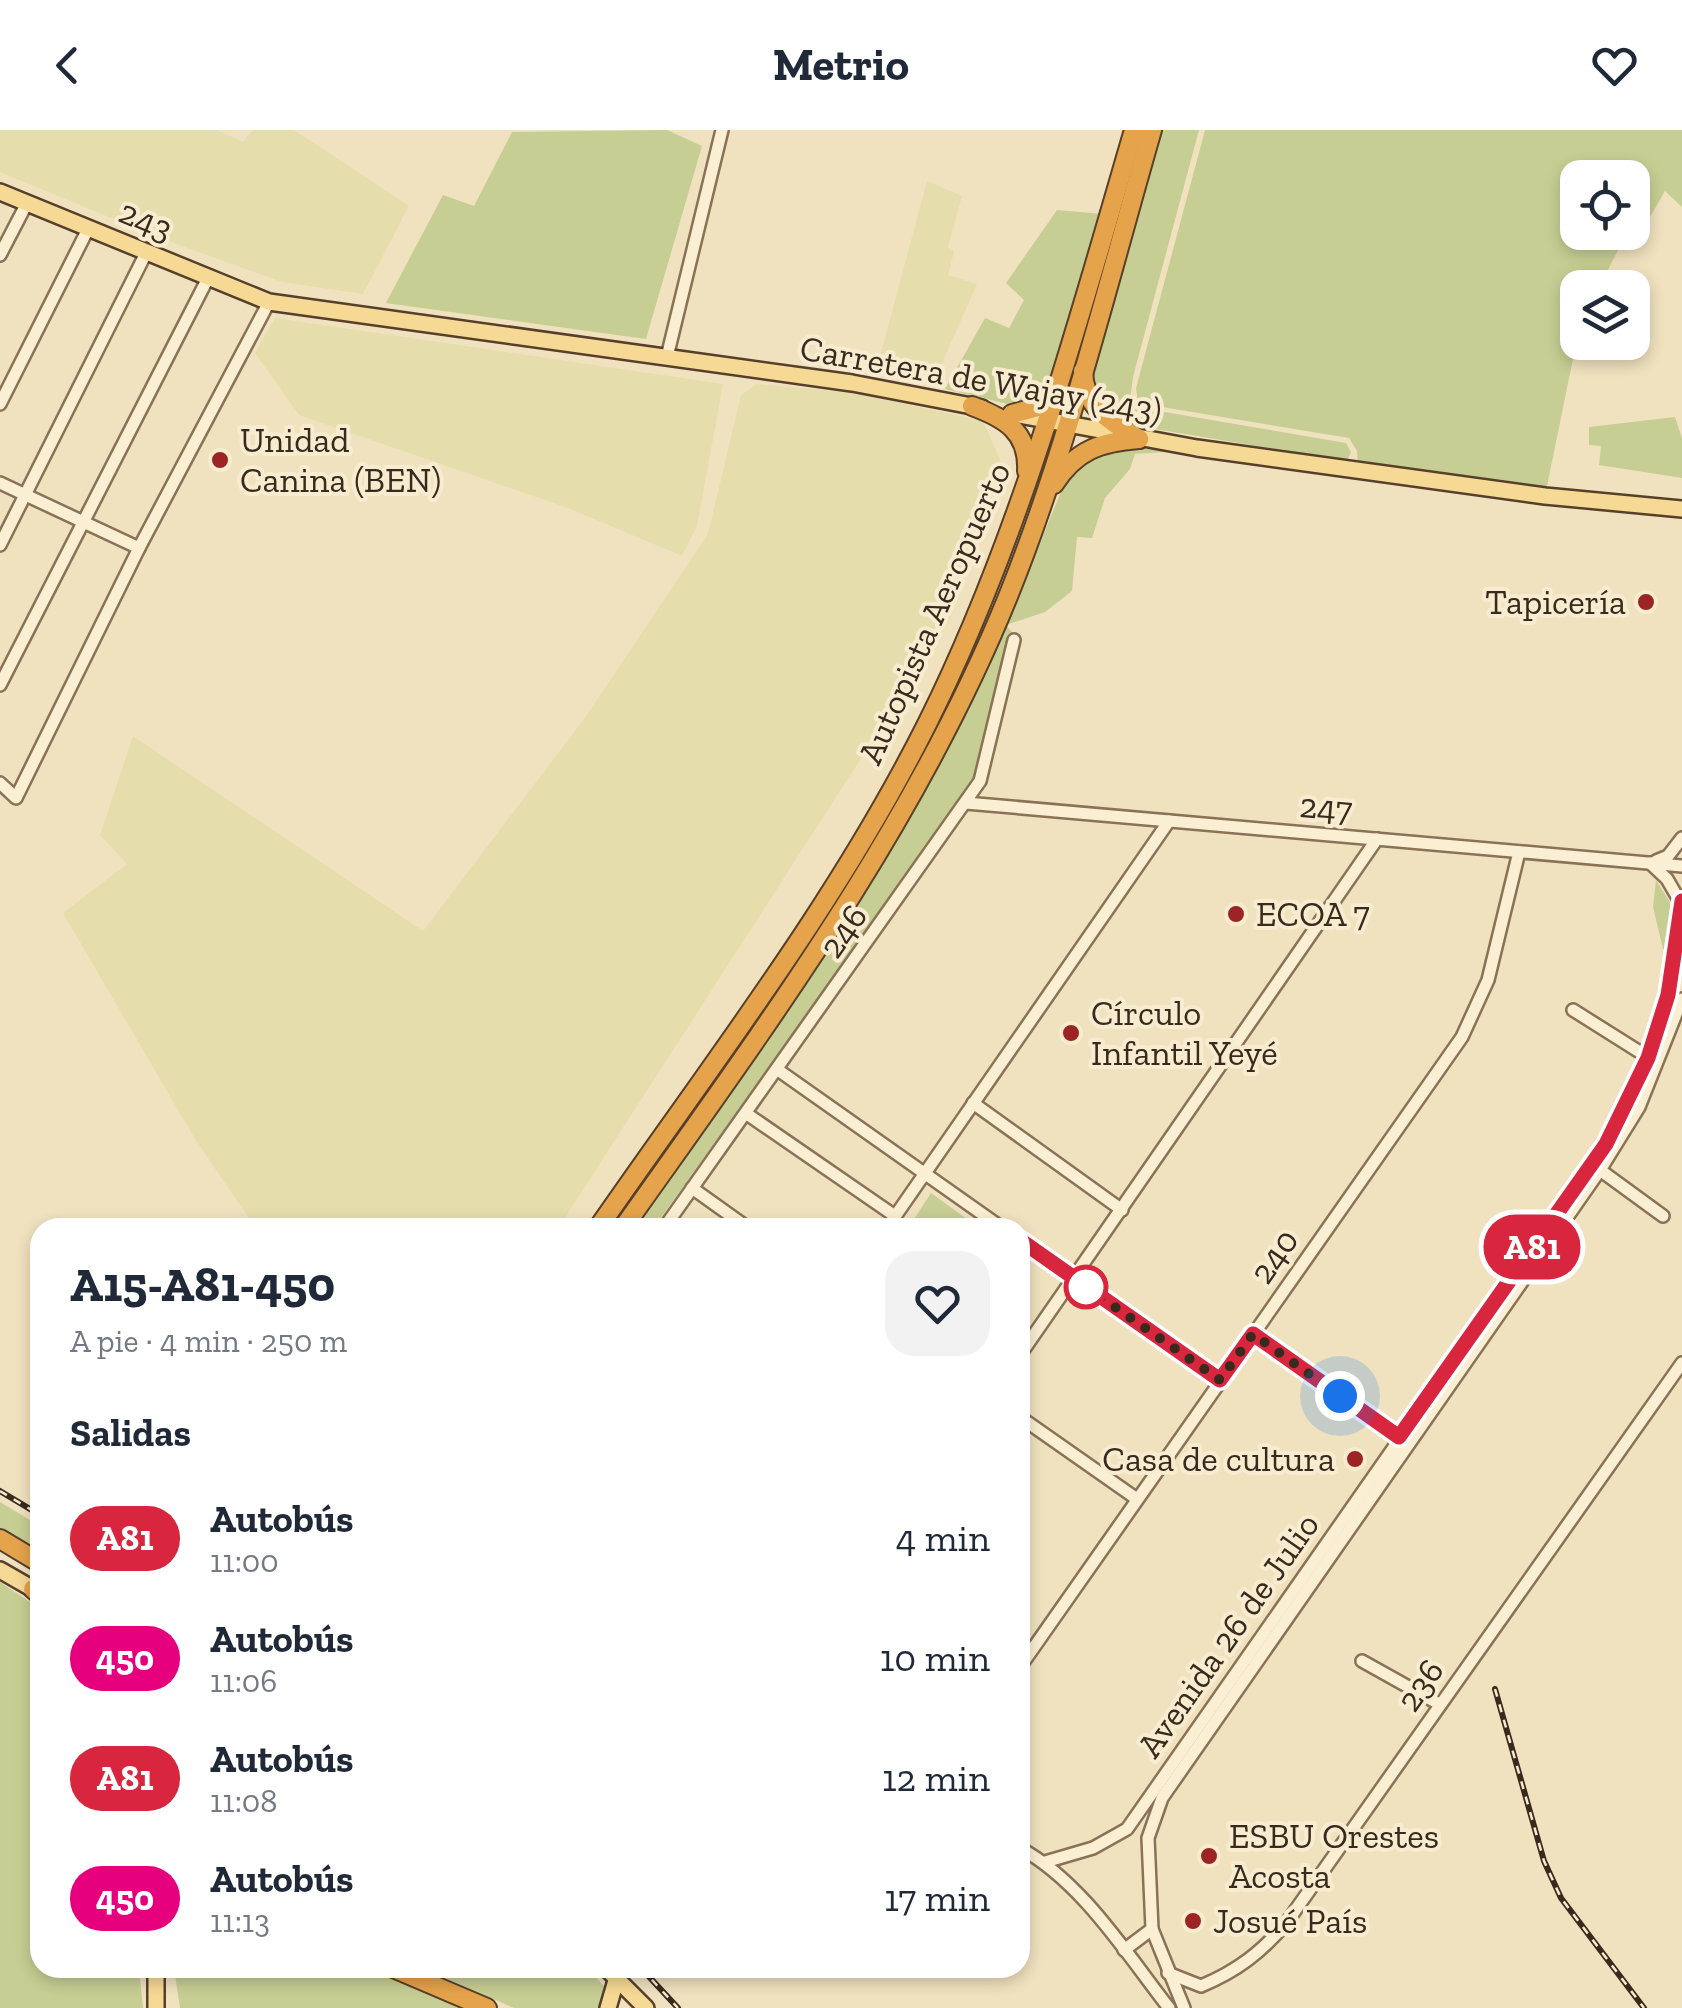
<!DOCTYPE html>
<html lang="es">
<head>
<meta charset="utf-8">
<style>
  :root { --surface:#fff; --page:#f2f2f3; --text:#1f2937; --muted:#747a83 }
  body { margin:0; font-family:"Zilla Slab",serif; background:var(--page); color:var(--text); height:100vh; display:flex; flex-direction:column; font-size:38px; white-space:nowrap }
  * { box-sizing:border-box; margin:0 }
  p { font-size:32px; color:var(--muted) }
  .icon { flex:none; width:55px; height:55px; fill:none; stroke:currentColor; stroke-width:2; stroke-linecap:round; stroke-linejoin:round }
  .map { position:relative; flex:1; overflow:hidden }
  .panel { position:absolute; left:30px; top:1088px; width:1000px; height:760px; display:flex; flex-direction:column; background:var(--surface); border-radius:30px; box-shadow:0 5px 15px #0003 }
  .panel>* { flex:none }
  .badge { padding:0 20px; border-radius:32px; font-size:35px; line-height:65px }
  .tools { position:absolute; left:1560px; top:30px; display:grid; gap:20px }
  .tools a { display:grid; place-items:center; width:90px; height:90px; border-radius:20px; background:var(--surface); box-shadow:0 5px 15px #0003; font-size:50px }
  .you { position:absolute; width:50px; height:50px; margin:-25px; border:8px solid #fff; border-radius:50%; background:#1a73e8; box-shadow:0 0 0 15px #1a73e833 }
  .map>.badge { position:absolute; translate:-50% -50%; box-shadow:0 0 0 5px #fff }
  h2 { padding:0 40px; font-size:38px; line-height:90px }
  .round { display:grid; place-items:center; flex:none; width:105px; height:105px; border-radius:30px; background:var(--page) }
  .head { display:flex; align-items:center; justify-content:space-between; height:170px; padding:0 40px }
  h1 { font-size:48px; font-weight:700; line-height:75px }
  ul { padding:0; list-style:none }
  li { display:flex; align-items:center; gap:30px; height:120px; padding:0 40px }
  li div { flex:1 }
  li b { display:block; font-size:38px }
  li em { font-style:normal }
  li .badge { min-width:110px; font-weight:700; text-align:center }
  header { display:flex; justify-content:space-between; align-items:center; height:130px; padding:0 40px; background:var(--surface); font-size:45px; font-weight:700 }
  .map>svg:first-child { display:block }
</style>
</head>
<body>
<header><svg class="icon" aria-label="back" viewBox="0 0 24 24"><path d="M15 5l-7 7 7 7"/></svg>Metrio<svg class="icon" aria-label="heart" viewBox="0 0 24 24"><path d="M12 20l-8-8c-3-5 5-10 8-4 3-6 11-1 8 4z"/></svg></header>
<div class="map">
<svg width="1682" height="1878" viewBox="0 0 1682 1878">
  <rect width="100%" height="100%" fill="#f0e2bf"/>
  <g fill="#e6ddac">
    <polygon points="0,0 217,0 243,12 253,0 294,0 409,76 363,164 282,152 157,107 0,42"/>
    <polygon points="927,51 962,66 948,117 954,121 948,145 977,154 942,233 928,246 877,238"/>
    <polygon points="275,188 723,254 697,396 682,426 568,378 299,285 255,223"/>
    <polygon points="757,254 855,263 983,291 1002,334 949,492 559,1097 255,1097 195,1009 63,783 127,734 100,705 133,606 423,801 584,589 708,404 741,265"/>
  </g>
  <g fill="#c7ce93">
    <polygon points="667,0 702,16 646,209 386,173 443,65 474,76 512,2"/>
    <polygon points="1159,0 1199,0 1133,247 1130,271 1115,288 1088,255"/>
    <polygon points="1205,0 1682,0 1682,77 1665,61 1639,106 1633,102 1632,48 1578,48 1578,102 1627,103 1599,157 1578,158 1577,209 1545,366 1358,339 1357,321 1349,308 1138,273 1136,258"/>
    <polygon points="1057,80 1104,84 1057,246 1031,274 1012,275 945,259 985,188 1009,198 1024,170 1006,153"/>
    <polygon points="1135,277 1346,313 1351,322 1347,331 1143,297 1129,291"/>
    <polygon points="1675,287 1682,308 1682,348 1599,335 1601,316 1589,315 1589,297"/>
    <path d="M1130 314 1166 322 1135 324 1130 339 1105 368 1092 408 1077 407 1072 461 1045 482 1006 495 1012 502 975 645 965 666 654 1097 636 1098C744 939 855 783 948 615 995 529 1030 436 1068 345L1079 331Z"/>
    <polygon points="1656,750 1674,779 1667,821 1663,819 1653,777"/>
    <polygon points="931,1063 978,1097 909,1097"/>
    <polygon points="0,1372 40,1396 40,1429 0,1405"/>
    <polygon points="0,1452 40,1479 40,1838 139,1838 143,1878 0,1878"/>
    <polygon points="174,1838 365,1838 462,1878 180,1878"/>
    <polygon points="463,1838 587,1838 606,1858 601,1878 514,1878 436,1844"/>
  </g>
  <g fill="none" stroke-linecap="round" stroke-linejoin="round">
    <g stroke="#8a7257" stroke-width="16">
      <g id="minor">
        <polyline points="0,125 27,73"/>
        <polyline points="667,227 722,0"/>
        <polyline points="0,274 88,99"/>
        <polyline points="0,353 139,418"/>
        <polyline points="0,415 146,123"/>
        <polyline points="0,555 208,148"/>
        <polyline points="0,653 16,668 139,418 269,172"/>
        <polyline points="966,673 1682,736"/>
        <polyline points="1656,731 1668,726 1682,708"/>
        <polyline points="1650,733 1667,749 1682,775"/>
        <polyline points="1573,880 1654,931"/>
        <polyline points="778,940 1002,1098"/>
        <polyline points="973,973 1122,1080"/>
        <polyline points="747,984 895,1086"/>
        <polyline points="1600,1040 1663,1086"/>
        <polyline points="692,1058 748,1098"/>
        <polyline points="664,1098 980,651 1014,510"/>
        <polyline points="887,1098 1169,691"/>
        <polyline points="1020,1110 1219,1250"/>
        <polyline points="1253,1204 1405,1311"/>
        <polyline points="1020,1225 1377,709"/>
        <polyline points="1020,1287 1137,1369"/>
        <polyline points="1362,1531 1439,1574"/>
        <polyline points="1020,1537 1462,907 1488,850 1519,722"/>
        <path d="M1020 1718C1082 1752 1126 1823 1169 1878"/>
        <path d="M1045 1732 1093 1718 1127 1699 1606 1014C1647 931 1674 863 1682 770"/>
        <polyline points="1152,1799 1184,1878"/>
        <polyline points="1124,1820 1152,1799 1148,1708 1162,1668 1600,1040 1639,977 1682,869"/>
        <path d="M1168 1843 1201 1856C1237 1841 1262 1822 1287 1792L1682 1233"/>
      </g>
    </g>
    <g stroke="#57402b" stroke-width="20">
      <g id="major">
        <polyline points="0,62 269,172 852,253 982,278"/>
        <polyline points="1014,284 1197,318 1545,366 1682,379"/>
        <polyline points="0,1440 40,1463"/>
        <polyline points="606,1838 646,1878"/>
        <polyline points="156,1878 156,1838"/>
        <polyline points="608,1878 617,1847"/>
      </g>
    </g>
    <g stroke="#57402b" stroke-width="22">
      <g id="highway">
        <path d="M1083 241C1084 278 1111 291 1139 309"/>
        <path d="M972 276C1005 288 1029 302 1027 341"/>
        <polyline points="1012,284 1041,276 1057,257"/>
        <path d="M1054 354C1076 320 1100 312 1139 309"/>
        <path d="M598 1098C713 932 838 772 928 592 1022 403 1075 201 1134 0"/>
        <path d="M623 1098C766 896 916 695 1009 464 1068 317 1108 152 1152 0"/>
        <polyline points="0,1409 40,1433"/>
        <polyline points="33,1459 40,1465"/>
        <polyline points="393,1838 487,1878"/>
      </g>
    </g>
    <use href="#minor" stroke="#faefd3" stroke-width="11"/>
    <use href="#major" stroke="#f6d995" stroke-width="15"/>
    <use href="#highway" stroke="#e5a34b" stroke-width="18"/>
    <g stroke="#382a1c" stroke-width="6">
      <g id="rail">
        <polyline points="0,1361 40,1385"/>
        <polyline points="1495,1559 1544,1731 1561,1768 1644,1878"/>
        <polyline points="641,1838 678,1878"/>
      </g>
    </g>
    <use href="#rail" stroke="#f7eccf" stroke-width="2.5" stroke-dasharray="8" stroke-linecap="butt"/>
  </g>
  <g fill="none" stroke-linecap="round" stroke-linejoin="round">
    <g stroke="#fff" stroke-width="22">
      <polyline id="line" points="1020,1110 1220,1250 1253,1204 1399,1307 1606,1014 1648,928 1668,865 1682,771"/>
    </g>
    <use href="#line" stroke="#d7263d" stroke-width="15"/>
    <polyline stroke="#382a1c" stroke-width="10" stroke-dasharray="0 18" points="1086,1157 1220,1250 1253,1204 1340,1266"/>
  </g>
  <g fill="#9c2424" stroke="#f7eccf" stroke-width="4">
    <circle cx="220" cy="330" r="10"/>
    <circle cx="1646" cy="472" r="10"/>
    <circle cx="1236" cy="784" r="10"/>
    <circle cx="1071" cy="903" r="10"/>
    <circle cx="1355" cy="1329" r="10"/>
    <circle cx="1209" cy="1726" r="10"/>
    <circle cx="1193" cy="1791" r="10"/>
  </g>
  <circle fill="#fff" stroke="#d7263d" stroke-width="5" cx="1086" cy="1157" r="20"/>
  <g text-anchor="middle" stroke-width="8" stroke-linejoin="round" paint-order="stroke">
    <g font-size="35" fill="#382a1c" stroke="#f7eccf">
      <text transform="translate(146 90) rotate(23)" y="12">243</text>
      <text transform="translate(981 249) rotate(10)" y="12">Carretera de Wajay (243)</text>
      <text transform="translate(934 483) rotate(-66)" y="12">Autopista Aeropuerto</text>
      <text transform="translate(1326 677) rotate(5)" y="12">247</text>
      <text transform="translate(843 801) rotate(-55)" y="12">246</text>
      <text transform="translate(1274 1126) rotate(-55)" y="12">240</text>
      <text transform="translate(1228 1505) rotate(-55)" y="12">Avenida 26 de Julio</text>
      <text transform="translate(1420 1555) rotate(-55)" y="12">236</text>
    </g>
    <g font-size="35" fill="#382a1c" stroke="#f7eccf" text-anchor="start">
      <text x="240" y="322">Unidad<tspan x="240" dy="40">Canina (BEN)</tspan></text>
      <text x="1626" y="484" text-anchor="end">Tapicería</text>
      <text x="1256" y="796">ECOA 7</text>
      <text x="1091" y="895">Círculo<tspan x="1091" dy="40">Infantil Yeyé</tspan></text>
      <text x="1335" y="1341" text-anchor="end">Casa de cultura</text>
      <text x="1229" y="1718">ESBU Orestes<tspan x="1229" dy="40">Acosta</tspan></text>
      <text x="1213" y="1803">Josué País</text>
    </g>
  </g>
</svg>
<div class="tools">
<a><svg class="icon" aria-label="locate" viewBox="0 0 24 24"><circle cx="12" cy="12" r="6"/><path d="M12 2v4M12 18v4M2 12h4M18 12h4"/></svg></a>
<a><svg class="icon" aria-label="layers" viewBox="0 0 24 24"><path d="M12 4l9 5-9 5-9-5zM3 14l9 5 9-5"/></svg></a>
</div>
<div class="you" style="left:1340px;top:1266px"></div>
<b class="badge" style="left:1532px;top:1117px;background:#d7263d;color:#fff">A81</b>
<section class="panel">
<div class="head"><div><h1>A15-A81-450</h1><p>A pie · 4 min · 250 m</p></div><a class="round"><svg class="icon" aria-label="heart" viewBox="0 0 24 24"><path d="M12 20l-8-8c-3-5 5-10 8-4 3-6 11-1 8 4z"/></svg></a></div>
<h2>Salidas</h2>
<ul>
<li><span class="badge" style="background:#d7263d;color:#fff">A81</span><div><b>Autobús</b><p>11:00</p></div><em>4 min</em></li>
<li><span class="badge" style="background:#e6007e;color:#fff">450</span><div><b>Autobús</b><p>11:06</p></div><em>10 min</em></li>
<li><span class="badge" style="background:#d7263d;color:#fff">A81</span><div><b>Autobús</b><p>11:08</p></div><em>12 min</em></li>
<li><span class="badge" style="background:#e6007e;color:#fff">450</span><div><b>Autobús</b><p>11:13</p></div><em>17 min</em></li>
</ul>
</section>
</div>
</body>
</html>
